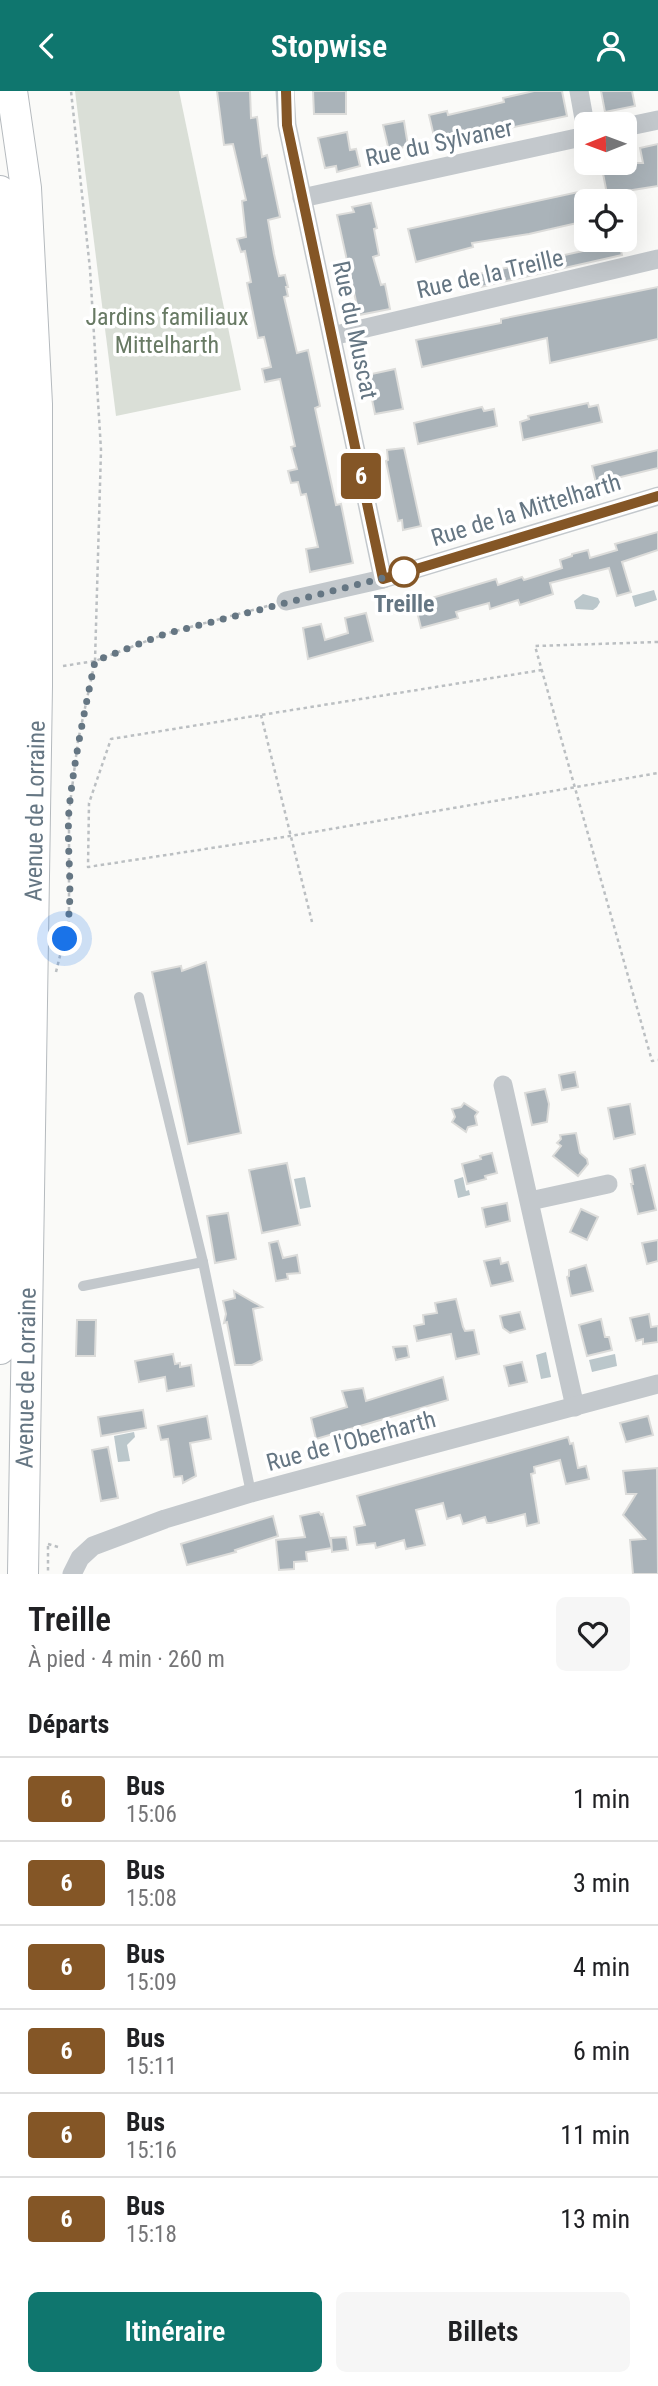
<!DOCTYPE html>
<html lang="fr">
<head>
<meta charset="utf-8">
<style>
  :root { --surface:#fff; --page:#f6f6f6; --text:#202124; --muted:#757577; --line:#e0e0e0; --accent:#0f766e }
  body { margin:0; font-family:"Roboto Condensed",sans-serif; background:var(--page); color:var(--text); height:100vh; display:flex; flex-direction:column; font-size:26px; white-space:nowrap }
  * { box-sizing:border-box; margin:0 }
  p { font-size:23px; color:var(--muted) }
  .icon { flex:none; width:38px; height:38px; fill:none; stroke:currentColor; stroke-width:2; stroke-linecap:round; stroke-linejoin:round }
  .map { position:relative; height:1483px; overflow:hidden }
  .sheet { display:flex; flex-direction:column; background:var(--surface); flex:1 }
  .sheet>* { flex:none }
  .badge { padding:0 14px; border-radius:5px; font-size:24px; line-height:46px }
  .needle { width:46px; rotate:269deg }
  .controls { position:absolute; left:574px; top:21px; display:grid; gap:14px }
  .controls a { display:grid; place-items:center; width:63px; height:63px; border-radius:10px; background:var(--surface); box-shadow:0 7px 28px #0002; font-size:35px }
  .you { position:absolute; width:35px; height:35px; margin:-18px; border:5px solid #fff; border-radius:50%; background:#1a73e8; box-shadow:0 0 0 10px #1a73e833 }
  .map>.badge { position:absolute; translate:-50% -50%; box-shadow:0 0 0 4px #fff }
  h2 { padding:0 28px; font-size:26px; line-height:63px }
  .round { display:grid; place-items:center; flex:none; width:74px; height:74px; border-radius:10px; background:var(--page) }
  .head { display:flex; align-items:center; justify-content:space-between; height:119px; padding:0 28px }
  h1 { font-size:33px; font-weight:600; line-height:52px }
  .primary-button { display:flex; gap:14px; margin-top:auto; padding:14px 28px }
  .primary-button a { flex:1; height:80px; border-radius:10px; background:var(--accent); color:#fff; font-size:28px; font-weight:600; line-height:80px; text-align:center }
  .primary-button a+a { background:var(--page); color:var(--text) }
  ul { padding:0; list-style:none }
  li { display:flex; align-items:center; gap:21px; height:84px; padding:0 28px; border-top:2px solid var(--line) }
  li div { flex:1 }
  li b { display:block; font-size:26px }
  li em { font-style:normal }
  li .badge { min-width:77px; font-weight:700; text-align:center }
  header { display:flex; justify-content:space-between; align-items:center; height:91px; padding:0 28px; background:var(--accent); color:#fff; font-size:32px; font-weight:600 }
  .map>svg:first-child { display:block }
</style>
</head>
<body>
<header><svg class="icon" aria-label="back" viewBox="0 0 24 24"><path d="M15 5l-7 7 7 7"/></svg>Stopwise<svg class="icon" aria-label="person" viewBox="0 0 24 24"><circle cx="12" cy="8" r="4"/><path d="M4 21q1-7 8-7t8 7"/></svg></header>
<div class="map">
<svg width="658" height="1483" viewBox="0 0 658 1483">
  <rect width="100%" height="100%" fill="#fafaf8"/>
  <polygon fill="#dadfd7" points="75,0 179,0 241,299 116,325"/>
  <g fill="#bbc7cb">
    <polygon points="654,499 657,509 635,516 632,505"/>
    <polygon points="583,503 598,507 600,511 597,516 593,519 576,518 574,510"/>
    <polygon points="305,1086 311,1116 300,1118 294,1088"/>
    <polygon points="463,1086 466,1100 469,1099 470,1104 458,1107 454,1089"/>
    <polygon points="546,1261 551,1286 541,1288 536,1264"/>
    <polygon points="615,1263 617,1275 592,1281 589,1269"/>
    <polygon points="134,1341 135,1346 127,1354 130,1370 118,1371 114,1345"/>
  </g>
  <g fill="#aab3b9" stroke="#dcdcda" stroke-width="2">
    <polygon points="217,0 250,0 251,27 257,26 262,66 267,64 280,126 268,129 274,163 279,185 285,184 288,196 286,196 288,205 284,206 297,262 308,259 320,315 315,317 336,414 341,413 353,472 310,481 306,458 318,456 306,403 301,404 298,391 291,392 288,380 297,378 291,356 295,355 280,288 265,291 262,278 271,276 264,246 258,247 247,192 251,191 245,160 241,161 237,148 246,146 242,110 246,109 233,53 224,54"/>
    <polygon points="313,0 346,0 346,23 314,23"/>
    <polygon points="534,0 562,0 567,25 495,40 496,45 484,48 483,43 436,54 429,24 447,20 448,24 504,11 503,7"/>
    <polygon points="601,0 632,0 635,15 605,21"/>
    <polygon points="404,30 408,55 389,60 383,34"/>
    <polygon points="347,41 350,59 356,58 360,75 337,81 336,75 325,77 318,47"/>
    <polygon points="658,53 658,95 607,103 601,72 643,72 640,57"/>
    <polygon points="583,100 586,101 586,130 529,143 472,152 473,156 416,171 408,138"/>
    <polygon points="371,112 377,137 374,138 379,164 373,166 381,194 385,193 390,218 359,224 337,124 354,121 352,116"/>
    <polygon points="619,152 622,164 476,197 474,184"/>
    <polygon points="658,196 658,248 550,272 547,247 422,276 416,249 501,232 501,228"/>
    <polygon points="395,278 403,318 375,323 367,284"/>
    <polygon points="588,312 589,316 598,314 602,331 523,349 520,331 529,328 528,325"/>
    <polygon points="482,316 484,320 494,318 497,335 418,353 414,332"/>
    <polygon points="404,357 421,435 403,439 402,429 398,430 386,370 388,369 387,359"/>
    <polygon points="658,359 658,377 596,392 592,375"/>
    <polygon points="658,441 658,459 622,471 631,501 617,505 609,477 550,492 553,503 520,514 518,509 490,518 489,512 456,521 458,527 421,537 415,512 496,488 498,494 522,486 524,489 562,477 560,469 572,465 572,463 588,459 590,467 617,459 615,453"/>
    <polygon points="366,522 373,550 308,568 303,537 321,533 325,549 348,542 345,527"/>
    <polygon points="206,871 241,1042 188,1053 152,881 181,875 182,880"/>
    <polygon points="575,981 578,996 562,999 559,984"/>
    <polygon points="545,998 549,1013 547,1031 532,1034 525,1002"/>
    <polygon points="464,1012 478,1021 475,1025 477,1034 468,1036 466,1041 452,1031 455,1026 452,1018 461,1016"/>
    <polygon points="630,1013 635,1043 614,1048 608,1017"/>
    <polygon points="576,1042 580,1062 587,1068 588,1073 578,1085 553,1065 561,1055 557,1052 561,1048 560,1044"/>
    <polygon points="492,1062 497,1082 485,1085 486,1088 467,1093 462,1073 481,1068 480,1065"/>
    <polygon points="287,1072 300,1134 262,1142 249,1079"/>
    <polygon points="645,1074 656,1119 638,1123 631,1093 633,1093 630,1078"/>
    <polygon points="507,1112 510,1130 486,1136 482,1117"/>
    <polygon points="581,1118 598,1126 587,1149 570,1141"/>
    <polygon points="228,1122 236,1168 215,1172 207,1125"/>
    <polygon points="658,1149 658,1170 647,1173 642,1152"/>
    <polygon points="278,1150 283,1167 297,1164 300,1182 287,1183 288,1188 276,1190 269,1152"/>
    <polygon points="500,1167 501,1173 508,1171 513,1190 491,1195 484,1170"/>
    <polygon points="586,1174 593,1200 571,1205 567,1186 569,1185 569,1179"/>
    <polygon points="234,1200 262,1216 253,1218 262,1269 252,1274 235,1274 227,1231 224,1232 226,1223 223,1210 235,1207"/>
    <polygon points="456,1208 463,1236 465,1240 474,1239 479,1263 456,1268 451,1243 417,1250 414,1235 424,1233 423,1224 437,1222 435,1212"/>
    <polygon points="520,1221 525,1238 510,1242 503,1237 500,1225"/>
    <polygon points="649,1223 651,1236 658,1235 658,1251 643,1253 643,1248 636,1250 630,1227"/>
    <polygon points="601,1228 605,1246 609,1246 612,1259 587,1265 579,1234"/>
    <polygon points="77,1229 96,1229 95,1265 76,1265"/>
    <polygon points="407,1255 409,1266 396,1269 393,1256"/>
    <polygon points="173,1263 175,1273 180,1272 180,1276 191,1274 194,1295 167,1300 165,1286 139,1291 135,1270"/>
    <polygon points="522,1271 527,1291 509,1295 504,1275"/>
    <polygon points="443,1286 448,1309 316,1348 311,1327 347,1316 342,1300 363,1297 366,1310"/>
    <polygon points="143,1319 146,1337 101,1345 98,1326"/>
    <polygon points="207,1325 211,1348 190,1352 196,1385 183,1392 182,1385 174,1386 168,1348 161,1349 158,1335"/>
    <polygon points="648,1325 653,1344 626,1351 620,1332"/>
    <polygon points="568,1346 570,1353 573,1352 578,1377 586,1375 589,1388 566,1393 560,1369 534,1376 535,1382 531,1383 539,1432 527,1435 525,1423 491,1432 487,1432 485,1426 463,1433 460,1424 447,1428 443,1412 416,1419 425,1454 406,1458 404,1449 376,1457 375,1452 357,1454 354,1436 365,1434 357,1405"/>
    <polygon points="108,1356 118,1407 101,1410 92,1359"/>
    <polygon points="657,1377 658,1483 633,1483 630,1449 645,1448 623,1424 636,1403 626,1403 623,1380"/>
    <polygon points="319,1421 321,1424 323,1423 332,1457 306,1461 307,1470 294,1471 294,1478 279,1479 276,1449 305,1446 300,1425"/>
    <polygon points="273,1425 278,1445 235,1459 236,1461 187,1474 181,1453"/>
    <polygon points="346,1446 348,1459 332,1461 331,1447"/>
  </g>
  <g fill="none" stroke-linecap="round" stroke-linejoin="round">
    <g stroke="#b5babe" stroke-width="32">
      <g id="primary">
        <polyline points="12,0 26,97 37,313 37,595 23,1483"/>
        <polyline points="0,100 12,317 0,1258"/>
      </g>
    </g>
    <g stroke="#bbbfc2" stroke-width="2.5" stroke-dasharray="3.5 3.5" stroke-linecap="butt">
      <polyline points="658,551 535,555 652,970 658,969"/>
      <polyline points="63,575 95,570 165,543 271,514"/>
      <polyline points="542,579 111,648 89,712 88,776 290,745 658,682"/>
      <polyline points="261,624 312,831"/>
      <polyline points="56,881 69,828 69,721 78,650 95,570 101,359 90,178 71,0"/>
      <polyline points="48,1453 58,1456"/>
      <polyline points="48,1455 48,1483"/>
    </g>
    <g stroke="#c3c8cc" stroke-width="10">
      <polyline points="139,906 203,1171"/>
      <polyline points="83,1195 203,1171 251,1402"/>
    </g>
    <g stroke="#c3c8cc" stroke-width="19">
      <polyline points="285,0 287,34 383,488"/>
      <polyline points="579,0 586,39"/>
      <polyline points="625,36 658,29"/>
      <polyline points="302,107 586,45"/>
      <polyline points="332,245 658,168"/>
      <polyline points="286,510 383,488 658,405"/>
      <polyline points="503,994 575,1316"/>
      <polyline points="530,1110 608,1093"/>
      <polyline points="72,1483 80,1467 93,1455 165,1428 251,1402 658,1293"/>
    </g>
    <use href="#primary" stroke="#fff" stroke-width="30"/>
  </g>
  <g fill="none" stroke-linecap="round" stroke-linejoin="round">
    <g stroke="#fff" stroke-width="16">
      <polyline id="line" points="286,0 287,34 383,488 658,405"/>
    </g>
    <use href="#line" stroke="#845626" stroke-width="10"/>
    <path stroke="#657683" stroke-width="7" stroke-dasharray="0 12.6" d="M65 848C75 806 66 762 69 719 74 668 85 619 95 570L165 543 410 480 404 481"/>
  </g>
  <circle fill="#fff" stroke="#845626" stroke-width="3.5" cx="404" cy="481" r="14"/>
  <g text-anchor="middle" stroke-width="7" stroke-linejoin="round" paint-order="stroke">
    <g font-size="24" fill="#657683" stroke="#fff">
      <text transform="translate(439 52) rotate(-12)" y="8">Rue du Sylvaner</text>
      <text transform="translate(490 183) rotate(-13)" y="8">Rue de la Treille</text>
      <text transform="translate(355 239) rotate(78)" y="8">Rue du Muscat</text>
      <text transform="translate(526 419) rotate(-17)" y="8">Rue de la Mittelharth</text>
      <text transform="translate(35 720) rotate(-89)" y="8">Avenue de Lorraine</text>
      <text transform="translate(26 1287) rotate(-89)" y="8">Avenue de Lorraine</text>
      <text transform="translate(351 1350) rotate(-15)" y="8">Rue de l'Oberharth</text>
    </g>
    <g font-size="24" fill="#687a64" stroke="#fff">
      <text x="167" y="234">Jardins familiaux<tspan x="167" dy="28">Mittelharth</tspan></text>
    </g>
    <g font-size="24" font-weight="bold" fill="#657683" stroke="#fff">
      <text x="404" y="521">Treille</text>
    </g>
  </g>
</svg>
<div class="controls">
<a><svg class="needle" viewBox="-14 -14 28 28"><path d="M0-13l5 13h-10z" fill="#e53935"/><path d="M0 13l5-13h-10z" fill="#757577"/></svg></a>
<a><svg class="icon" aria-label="locate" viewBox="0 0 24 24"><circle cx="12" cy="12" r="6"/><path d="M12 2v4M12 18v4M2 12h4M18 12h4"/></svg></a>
</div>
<div class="you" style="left:65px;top:848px"></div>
<b class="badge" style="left:361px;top:385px;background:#845626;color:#fff">6</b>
</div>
<section class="sheet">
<div class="head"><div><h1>Treille</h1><p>À pied · 4 min · 260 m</p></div><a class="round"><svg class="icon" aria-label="heart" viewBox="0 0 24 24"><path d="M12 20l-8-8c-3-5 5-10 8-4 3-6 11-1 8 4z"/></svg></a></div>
<h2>Départs</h2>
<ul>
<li><span class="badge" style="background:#845626;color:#fff">6</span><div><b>Bus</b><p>15:06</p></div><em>1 min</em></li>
<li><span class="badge" style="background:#845626;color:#fff">6</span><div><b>Bus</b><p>15:08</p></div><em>3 min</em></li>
<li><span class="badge" style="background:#845626;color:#fff">6</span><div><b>Bus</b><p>15:09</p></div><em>4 min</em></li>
<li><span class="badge" style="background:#845626;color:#fff">6</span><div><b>Bus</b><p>15:11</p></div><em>6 min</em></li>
<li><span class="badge" style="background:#845626;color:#fff">6</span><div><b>Bus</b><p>15:16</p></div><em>11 min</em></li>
<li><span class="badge" style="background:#845626;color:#fff">6</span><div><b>Bus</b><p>15:18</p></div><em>13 min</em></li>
</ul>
<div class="primary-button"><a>Itinéraire</a><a>Billets</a></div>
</section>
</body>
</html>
